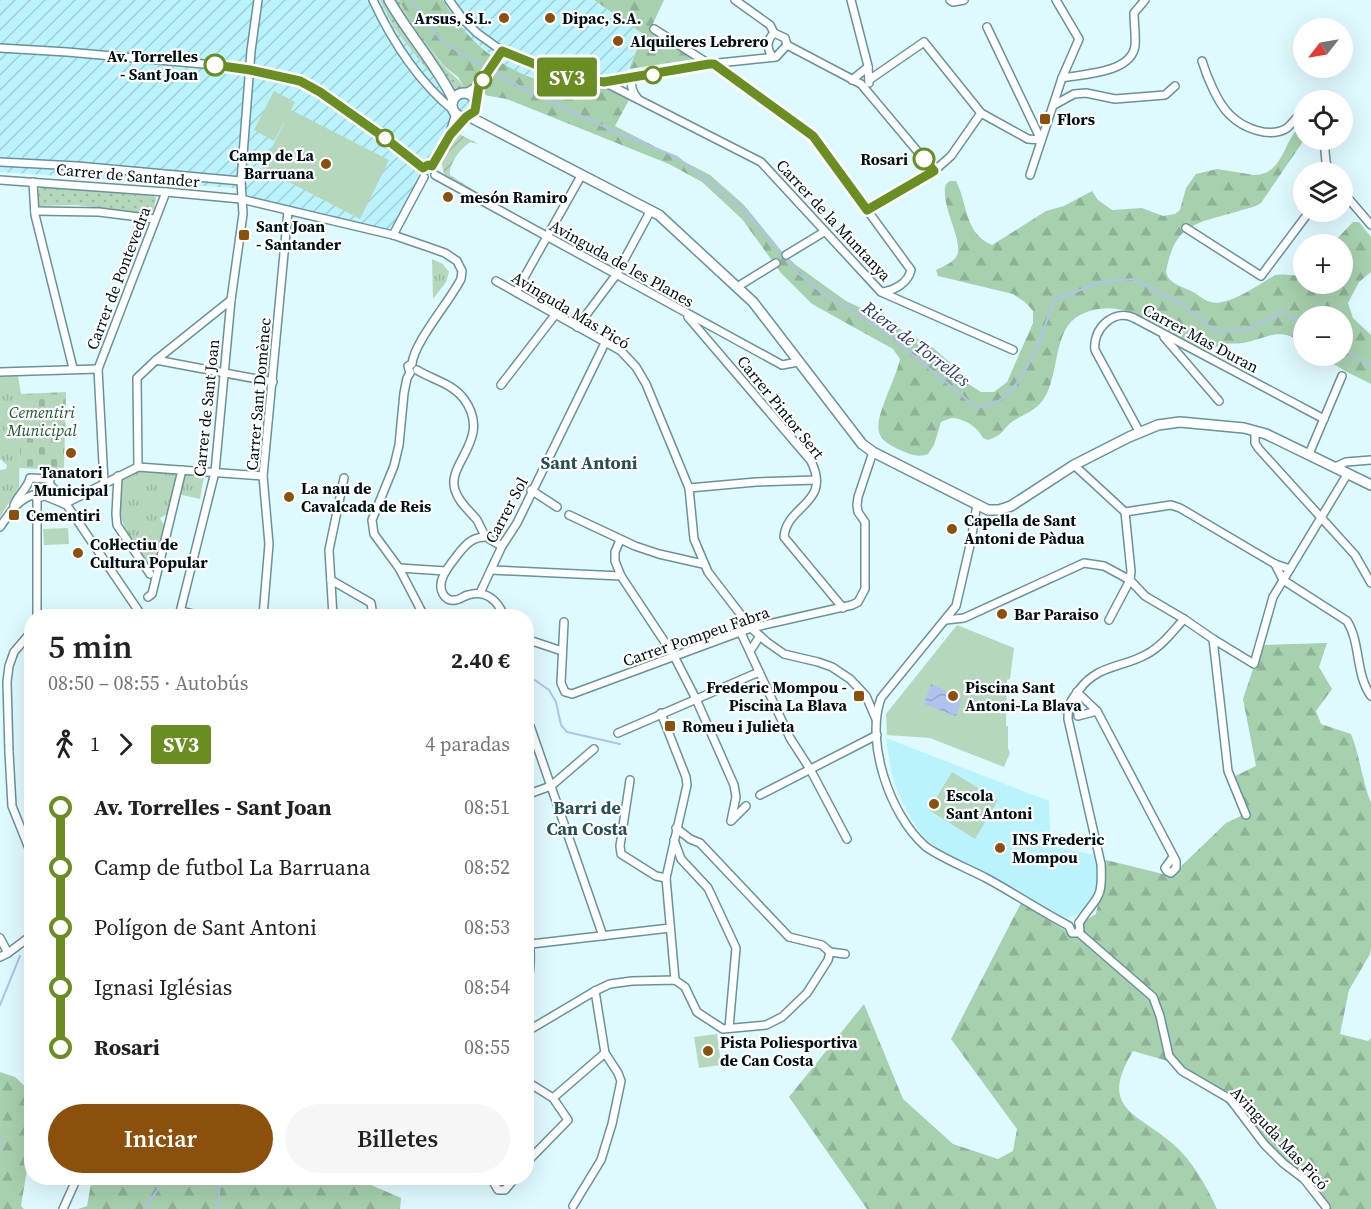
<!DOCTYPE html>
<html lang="es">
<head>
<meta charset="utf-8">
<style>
  :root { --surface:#fff; --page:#f6f6f6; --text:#222; --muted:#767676; --accent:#8b500b }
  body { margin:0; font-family:"Source Serif 4",serif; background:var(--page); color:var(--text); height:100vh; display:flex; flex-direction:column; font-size:22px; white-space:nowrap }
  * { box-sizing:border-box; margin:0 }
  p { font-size:20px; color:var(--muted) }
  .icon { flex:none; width:33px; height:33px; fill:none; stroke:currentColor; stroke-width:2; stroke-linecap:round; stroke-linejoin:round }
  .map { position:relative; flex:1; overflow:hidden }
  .drawer { position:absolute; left:24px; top:609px; width:510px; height:576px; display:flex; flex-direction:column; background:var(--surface); border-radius:24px; box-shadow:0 6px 24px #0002 }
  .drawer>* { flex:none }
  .badge { padding:0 12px; border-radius:4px; font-size:21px; line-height:39px }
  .needle { width:39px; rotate:239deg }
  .fabs { position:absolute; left:1293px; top:18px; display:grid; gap:12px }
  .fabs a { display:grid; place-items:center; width:60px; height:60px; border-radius:50%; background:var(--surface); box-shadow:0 6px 24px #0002; font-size:30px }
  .map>.badge { position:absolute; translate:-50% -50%; box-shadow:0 0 0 3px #fff }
  .legs { display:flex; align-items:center; gap:9px; height:66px; padding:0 24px; font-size:20px }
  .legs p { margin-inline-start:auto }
  .summary { display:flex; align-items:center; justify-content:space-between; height:102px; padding:0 24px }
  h1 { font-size:33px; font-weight:600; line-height:45px }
  .primary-button { display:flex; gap:12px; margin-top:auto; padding:12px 24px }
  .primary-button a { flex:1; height:69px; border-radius:36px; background:var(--accent); color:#fff; font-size:24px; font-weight:600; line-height:69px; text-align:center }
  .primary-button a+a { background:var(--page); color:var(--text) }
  ul { padding:0 24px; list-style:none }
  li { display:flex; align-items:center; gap:21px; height:60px; font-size:22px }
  li i { display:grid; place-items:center; width:9px; height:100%; margin:0 8px; background:currentColor }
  li i::after { content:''; width:15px; height:15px; margin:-8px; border:4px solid; border-radius:50%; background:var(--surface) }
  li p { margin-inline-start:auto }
  li:first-child i { background:linear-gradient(#0000 50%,currentColor 0) }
  li:last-child i { background:linear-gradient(currentColor 50%,#0000 0) }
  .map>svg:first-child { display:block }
</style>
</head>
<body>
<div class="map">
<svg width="1371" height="1209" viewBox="0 0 1371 1209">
  <defs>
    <pattern id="industrial-furrows" width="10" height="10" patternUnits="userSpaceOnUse" patternTransform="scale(1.5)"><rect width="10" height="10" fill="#bbf3fd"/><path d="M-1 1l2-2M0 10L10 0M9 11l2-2" fill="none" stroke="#9fcfd8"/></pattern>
    <pattern id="grass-dots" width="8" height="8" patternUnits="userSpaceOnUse" patternTransform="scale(1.5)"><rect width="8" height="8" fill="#b5d7bb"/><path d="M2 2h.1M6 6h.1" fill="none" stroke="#9ab8a0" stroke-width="1.8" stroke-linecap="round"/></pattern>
    <pattern id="forest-firs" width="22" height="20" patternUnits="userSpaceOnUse" patternTransform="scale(1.5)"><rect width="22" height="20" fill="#a6d0ae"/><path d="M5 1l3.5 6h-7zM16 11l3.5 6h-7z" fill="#8db295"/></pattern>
    <pattern id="cemetery-stones" width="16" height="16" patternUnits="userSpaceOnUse" patternTransform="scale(1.5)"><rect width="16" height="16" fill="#b5d7bb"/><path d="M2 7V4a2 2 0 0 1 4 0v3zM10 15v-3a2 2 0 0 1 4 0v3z" fill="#9ab8a0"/></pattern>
    <pattern id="park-tufts" width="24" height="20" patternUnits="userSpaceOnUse" patternTransform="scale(1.5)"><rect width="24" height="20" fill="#b5d7bb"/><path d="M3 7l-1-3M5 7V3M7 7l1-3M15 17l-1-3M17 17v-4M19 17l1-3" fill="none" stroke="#9ab8a0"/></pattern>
    <pattern id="garden-furrows" width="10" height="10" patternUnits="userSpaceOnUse" patternTransform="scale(1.5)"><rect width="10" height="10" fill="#b5d7bb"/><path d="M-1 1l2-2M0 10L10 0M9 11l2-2" fill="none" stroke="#9ab8a0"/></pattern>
    <pattern id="water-waves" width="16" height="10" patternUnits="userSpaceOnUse" patternTransform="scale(1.5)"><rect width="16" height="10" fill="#b0c2ed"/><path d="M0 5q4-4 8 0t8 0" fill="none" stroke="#96a6ca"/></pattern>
  </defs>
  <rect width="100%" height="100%" fill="#dffaff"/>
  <polygon fill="#bbf3fd" points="886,738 1049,801 1051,846 1096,855 1098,875 1097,887 1088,905 1078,914 1065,919 1058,917 1004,884 940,850 924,838 910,817 897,791 891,770"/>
  <g fill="url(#industrial-furrows)">
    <polygon points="0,0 380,0 394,28 448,96 454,90 464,87 474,92 461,121 420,184 396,235 293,218 249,197 235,188 0,172"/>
    <polygon points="443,0 594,0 643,34 627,72 605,86 561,85 523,74 503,65 464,32 450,14"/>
  </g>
  <g fill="url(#grass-dots)">
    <path d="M380 0H399C412 22 426 42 441 63 448 72 458 77 464 87L454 90 448 96 394 28Z"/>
    <polygon points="42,187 154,196 156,198 154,211 147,213 76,205 39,206 38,190"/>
  </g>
  <g fill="url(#forest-firs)">
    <path d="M399 0H443C467 44 512 79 563 85 576 86 592 83 604 86 613 89 621 96 629 100L615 126 710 175 744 205 784 254 796 265 846 301 872 313 932 347 954 366 967 383 981 392H994L1007 382 1033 323V311L1026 303 1013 294 938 276 936 270C942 267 952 263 956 257 966 244 939 205 946 184L950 181H956C968 204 964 233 992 245L1046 211 1064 206 1092 191 1098 200 1112 210 1142 208 1163 216 1175 214 1180 210 1186 188 1196 174 1217 169 1254 175C1285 175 1283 137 1303 124L1304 140 1261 203C1254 208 1247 208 1239 211 1196 224 1175 222 1166 272 1169 284 1181 286 1191 291 1198 294 1204 301 1211 302 1228 307 1260 284 1275 275 1285 273 1294 277 1303 274L1304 284H1342V244H1332L1353 222H1359L1371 237V272L1359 282 1348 303 1353 318 1371 335V384L1345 371 1321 356H1342V316H1304L1303 343C1278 326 1269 338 1243 343 1237 344 1231 343 1225 344 1219 345 1213 349 1207 349 1199 348 1189 342 1182 338 1151 321 1116 296 1080 315 1052 329 1060 377 1043 400 1035 411 1024 414 1013 421 1002 429 1004 435 988 440L983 438C977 426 963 418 951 418L941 422 934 445 928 454C918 458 909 454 900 450 892 446 881 441 879 432 874 417 897 377 900 359L893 349 812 304 781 273 742 219 702 182 669 164 507 99 489 96 464 87 458 77 444 66 415 28Z"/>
    <polygon points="594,0 664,0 650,30 694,59 629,69 643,34"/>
    <path d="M1327 643 1319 667 1332 689 1316 711 1321 724 1351 734C1360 756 1362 781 1371 803V947L1370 954 1349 990 1340 1034 1368 1041 1371 1038V1209H1324L1301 1180 1272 1157 1234 1111 1216 1093 1171 1062 1133 1051C1098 1109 1136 1112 1173 1144 1192 1160 1207 1187 1217 1209H867L789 1097 864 1004 903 1099 953 1144 998 1159 1013 1151 1017 1129 951 1039 1021 903 1066 931 1096 914 1106 860 1171 876 1226 823 1247 813 1233 777 1256 766 1243 699 1261 645Z"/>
    <polygon points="0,1072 15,1077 31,1092 31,1145 21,1206 24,1209 0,1209"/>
    <polygon points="92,1178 355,1178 401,1198 400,1209 78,1209 87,1206"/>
  </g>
  <polygon fill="url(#cemetery-stones)" points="66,392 64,470 19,468 21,394"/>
  <g fill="url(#park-tufts)">
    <polygon points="432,259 443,264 449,272 446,282 433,299"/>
    <polygon points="18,376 21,394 19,487 0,517 0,470 6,469 7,465 0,459 0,377"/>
    <path d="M140 471 204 476 200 499 173 493 169 513 160 518 165 527 162 544 156 548 160 552 157 565C144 560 140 554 133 543 117 520 120 506 122 479Z"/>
  </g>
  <path fill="url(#garden-furrows)" d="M457 133 479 144 471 142C462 146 448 165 450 175L491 201 444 174 441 160Z"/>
  <g fill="#b5d7bb">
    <polygon points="274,91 295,102 291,110 389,160 360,219 262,168 287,117 274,141 254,130"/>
    <polygon points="68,528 69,544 44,545 43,529"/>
    <polygon points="957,625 1014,648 1010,679 1007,680 1006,726 1008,726 1008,748 1010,753 1004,767 930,738 887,735 886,714"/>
    <polygon points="952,772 998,800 975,839 929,810"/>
    <polygon points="717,1034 721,1065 699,1068 694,1037"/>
  </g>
  <polygon fill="url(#water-waves)" points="931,684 962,699 956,716 924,704"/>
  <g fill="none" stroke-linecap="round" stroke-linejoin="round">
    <g stroke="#b0c2ed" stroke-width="2">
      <polyline points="411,0 442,42 488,69"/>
      <path d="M497 74 530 92 616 132 677 157 742 208 800 275 821 292 885 332 977 408C985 405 994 404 1000 400 1027 382 1044 330 1054 300L1101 282 1133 279 1182 304 1215 331 1247 330 1282 312 1304 325"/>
      <polyline points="1342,349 1371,366"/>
      <polyline points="526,674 549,690 556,702 561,725 567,732 620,744"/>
      <polyline points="0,1005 20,956"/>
      <polyline points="0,1137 0,1147"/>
      <polyline points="144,1209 166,1178"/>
      <polyline points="218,1209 220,1178"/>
    </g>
    <g stroke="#67939b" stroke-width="10">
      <g id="minor">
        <path d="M373 0C392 41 419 82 454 111"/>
        <polyline points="449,0 462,18 477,33 502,51 569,78 604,82 709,64 776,57 787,45 785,38 774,33 770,25 735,0"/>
        <polyline points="851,0 868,66 869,83"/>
        <polyline points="950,0 953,2 964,0"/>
        <polyline points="987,27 1041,140"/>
        <polyline points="654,29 709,64"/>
        <polyline points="787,45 861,84 934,171"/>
        <polyline points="0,48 67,52 215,65 250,70 300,81 320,92 385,138 423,168"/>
        <path d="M773 57C766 49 767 40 774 33"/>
        <path d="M1202 61C1207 77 1218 104 1230 115 1243 128 1270 139 1287 128 1293 123 1297 116 1304 111"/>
        <path d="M714 64 813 136 911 270C908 283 895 290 883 292"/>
        <path d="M633 78C629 86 633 93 638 99"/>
        <path d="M1062 78C1084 74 1131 73 1135 46 1136 36 1134 24 1134 13L1145 0"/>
        <polyline points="852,80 868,67"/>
        <polyline points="869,80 924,42 981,113 1028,139 1041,140"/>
        <polyline points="604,82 761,162 881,292 1013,350"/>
        <polyline points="466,93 479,85"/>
        <polyline points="476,101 479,85 502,51"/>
        <polyline points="1054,105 1074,94 1086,93 1115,99 1165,95 1175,86"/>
        <polyline points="450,133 456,113"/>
        <polyline points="1324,140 1326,162 1330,172"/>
        <polyline points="0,162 77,166 241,181"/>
        <polyline points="432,166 450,135 466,117"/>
        <polyline points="435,175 782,365 798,362"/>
        <polyline points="1030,175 1062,78 1079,39 1056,0"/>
        <path d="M0 180 166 192 241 199 393 235 431 248 445 253 457 261 462 271 461 279C450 301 414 342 412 364L408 366 410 373"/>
        <polyline points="33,182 35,215 73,368"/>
        <polyline points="1342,191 1371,225"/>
        <polyline points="867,210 934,171 951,156 981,113"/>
        <polyline points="35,211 99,212 155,219"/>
        <polyline points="1186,228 1261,276 1309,212"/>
        <polyline points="393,235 424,177"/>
        <polyline points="786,255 824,232"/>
        <polyline points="496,281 621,351 636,367 646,384 689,488 694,539 708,572 751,628 767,642 784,654 818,662 832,667 850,679 866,696 876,719"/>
        <polyline points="737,287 776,263"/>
        <polyline points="516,292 581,176"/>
        <path d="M688 317 811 461C832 504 787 504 784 537L843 608"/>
        <polyline points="577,327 616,275 651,210"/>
        <polyline points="1164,337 1219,401"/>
        <polyline points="156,360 273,382"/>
        <path d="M417 370C433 380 452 383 464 399 493 439 446 463 455 490 459 503 469 510 477 520 480 525 482 532 486 536 489 540 497 543 502 546"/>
        <polyline points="0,372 98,369"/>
        <polyline points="410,373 407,378 404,393 399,445 394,466 372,520 374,534 399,568 424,616"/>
        <polyline points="501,385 555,315"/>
        <polyline points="1255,431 1255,443 1259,449 1355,555 1371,583"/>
        <path d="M1140 433 1095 350C1092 329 1114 308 1134 318L1324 419"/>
        <polyline points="1309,454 1342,376"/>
        <polyline points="1074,465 1125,512 1131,571 1130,580 1109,620"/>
        <polyline points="138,467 137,378 156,360 231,300"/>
        <polyline points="1335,467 1346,462 1371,460"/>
        <polyline points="118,476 116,514 117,525 150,574"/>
        <polyline points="104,482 98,369 166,192"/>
        <polyline points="50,485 60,495 142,616"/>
        <polyline points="689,488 756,482 816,480"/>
        <polyline points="531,490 557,507"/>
        <polyline points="37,498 37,616"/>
        <polyline points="64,504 138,467 263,476"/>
        <path d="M977 504 971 541 956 606 881 698C865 742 890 815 925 846 939 857 969 869 986 878 1014 893 1040 911 1069 926L1072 933H1076L1080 930 1079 923"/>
        <path d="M14 505C18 495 28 488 30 478L50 479 49 490"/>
        <polyline points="1125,512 1171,505 1180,508 1275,564 1290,569"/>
        <polyline points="569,515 635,546 659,554 703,564"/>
        <path d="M0 527C10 513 17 500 33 495L37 498 45 496 62 503"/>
        <path d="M486 537C473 537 467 543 459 553 451 564 435 580 443 594 446 599 450 601 455 600 460 600 463 596 468 595 486 589 498 601 504 616"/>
        <polyline points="620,540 615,552 615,561 621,576 674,656 696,699 734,785 736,797 731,821 746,806"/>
        <path d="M1275 564 1283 580 1347 621C1361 643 1355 674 1371 696"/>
        <polyline points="399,568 446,571"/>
        <polyline points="491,570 621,576"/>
        <polyline points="331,580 371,603 373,616"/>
        <polyline points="480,593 502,546 517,523 605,343"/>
        <polyline points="148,597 152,594 182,470"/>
        <polyline points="181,611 202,616"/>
        <polyline points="179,616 215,472 231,300 243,214 241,181 251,51 258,0"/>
        <polyline points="263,616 269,544 263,476 288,211"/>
        <polyline points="333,616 329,550 344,478"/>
        <polyline points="946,620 964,618 1084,563 1104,566 1130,580 1145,596 1184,619 1213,639 1254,664 1273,597 1348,473"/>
        <polyline points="564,622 561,683 565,692 572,694 751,628 852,605 858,602 865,589 865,522 858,512 857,505 858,497 873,452"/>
        <polyline points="32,631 14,652 9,666 7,682 9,752 12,806 32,856"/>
        <polyline points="741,633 790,738 810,769 847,839"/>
        <polyline points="526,639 562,651"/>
        <polyline points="1213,639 1228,771 1246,815"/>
        <polyline points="750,651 760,636"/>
        <polyline points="1077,692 1097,711 1176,861 1176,868 1171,873 1167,871 1165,868 1173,857"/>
        <polyline points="1077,692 1078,716 1097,711"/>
        <polyline points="661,713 686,777 687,785 666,878 675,980"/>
        <polyline points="526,722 530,726 603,936"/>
        <polyline points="618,733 759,672"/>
        <polyline points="630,780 620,846 621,854 656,876 666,878"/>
        <polyline points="526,795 551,786 594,749"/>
        <polyline points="760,795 877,735"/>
        <polyline points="676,828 690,839 700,843 789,937 822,945 830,952 845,954"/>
        <polyline points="674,840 681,859 708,888 736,948 729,1028"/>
        <path d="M1079 923C1097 895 1103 902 1101 864L1068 719C1068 705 1070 701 1079 690 1098 664 1123 668 1147 654 1162 646 1173 631 1184 619"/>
        <path d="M526 927C533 951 530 971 526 995"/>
        <polyline points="1078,932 1153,997 1160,1016 1169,1056 1182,1071 1230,1099 1264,1144 1283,1163 1304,1179 1326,1207"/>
        <polyline points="0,938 8,953"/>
        <polyline points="531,944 670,928"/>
        <polyline points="0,957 8,953 32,935"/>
        <polyline points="526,1032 595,991 610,984 632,981 675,980 685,987 697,1012 723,1029 766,1025 782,1017 807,993 828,960 830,952"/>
        <polyline points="526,1081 553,1098 568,1120 526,1163"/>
        <polyline points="553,1098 605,1053"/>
        <polyline points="491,1178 498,1190 505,1190 515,1178"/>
        <polyline points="573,1206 601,1160 612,1124 621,1081 618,1073 605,1053 595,991"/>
        <polyline points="63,1209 77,1178"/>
      </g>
    </g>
    <g stroke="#67939b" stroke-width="12">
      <g id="major">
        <path d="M389 0C409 35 436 64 453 99"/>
        <circle cx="464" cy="105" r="12"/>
        <polyline points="468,116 659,215 753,302 862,444 873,452 988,510 999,510 1011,506 1074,465 1129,437 1158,425 1180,422 1244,428 1266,434 1371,485"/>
      </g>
    </g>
    <use href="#minor" stroke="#fff" stroke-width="7"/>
    <use href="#major" stroke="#fff" stroke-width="9"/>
  </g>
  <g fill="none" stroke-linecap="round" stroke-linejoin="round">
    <g stroke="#fff" stroke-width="14">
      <polyline id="line-1" points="215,65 250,70 300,81 320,92 385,138 423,168 428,165 432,166 450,135 466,117 475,111 479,85 502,51 569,78 604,82 709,64 714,64 813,136 867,210 934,171 924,159"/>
    </g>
    <use href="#line-1" stroke="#6b8e23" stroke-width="9"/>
  </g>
  <g fill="#8b500b" stroke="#fff" stroke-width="2">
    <circle cx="504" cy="18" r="6"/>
    <circle cx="550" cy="18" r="6"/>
    <circle cx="618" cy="41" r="6"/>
    <rect x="1039" y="113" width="12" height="12" rx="3"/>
    <circle cx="326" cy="164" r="6"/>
    <circle cx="448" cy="197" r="6"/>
    <rect x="238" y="229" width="12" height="12" rx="3"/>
    <circle cx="71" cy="453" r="6"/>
    <circle cx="289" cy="497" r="6"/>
    <rect x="8" y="509" width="12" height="12" rx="3"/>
    <circle cx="952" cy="529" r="6"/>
    <circle cx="78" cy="553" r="6"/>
    <circle cx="1002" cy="614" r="6"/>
    <rect x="853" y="690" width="12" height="12" rx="3"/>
    <circle cx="953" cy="696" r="6"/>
    <rect x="664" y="720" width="12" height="12" rx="3"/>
    <circle cx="934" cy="804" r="6"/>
    <circle cx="1000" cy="848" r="6"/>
    <circle cx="708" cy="1051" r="6"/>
  </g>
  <g fill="#fff" stroke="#6b8e23" stroke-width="3">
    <circle cx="215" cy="65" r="10"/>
    <circle cx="653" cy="75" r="8"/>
    <circle cx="483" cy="80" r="8"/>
    <circle cx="385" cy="138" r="8"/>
    <circle cx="924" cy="159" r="10"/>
  </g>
  <g text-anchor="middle" stroke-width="4.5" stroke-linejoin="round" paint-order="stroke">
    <g font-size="16" font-weight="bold" fill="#011013" stroke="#fff" text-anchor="start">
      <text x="492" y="24" text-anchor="end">Arsus, S.L.</text>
      <text x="562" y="24">Dipac, S.A.</text>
      <text x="630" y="47">Alquileres Lebrero</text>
      <text x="1057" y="125">Flors</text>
      <text x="314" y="161" text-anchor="end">Camp de La<tspan x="314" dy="18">Barruana</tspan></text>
      <text x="460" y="203">mesón Ramiro</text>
      <text x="256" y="232">Sant Joan<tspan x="256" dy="18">- Santander</tspan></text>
      <text x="71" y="478" text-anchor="middle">Tanatori<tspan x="71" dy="18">Municipal</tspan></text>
      <text x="301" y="494">La nau de<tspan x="301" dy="18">Cavalcada de Reis</tspan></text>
      <text x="26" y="521">Cementiri</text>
      <text x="964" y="526">Capella de Sant<tspan x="964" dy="18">Antoni de Pàdua</tspan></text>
      <text x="90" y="550">Col·lectiu de<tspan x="90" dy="18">Cultura Popular</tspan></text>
      <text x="1014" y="620">Bar Paraiso</text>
      <text x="847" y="693" text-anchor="end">Frederic Mompou -<tspan x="847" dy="18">Piscina La Blava</tspan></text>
      <text x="965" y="693">Piscina Sant<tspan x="965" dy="18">Antoni-La Blava</tspan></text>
      <text x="682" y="732">Romeu i Julieta</text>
      <text x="946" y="801">Escola<tspan x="946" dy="18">Sant Antoni</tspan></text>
      <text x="1012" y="845">INS Frederic<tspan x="1012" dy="18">Mompou</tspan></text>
      <text x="720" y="1048">Pista Poliesportiva<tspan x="720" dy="18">de Can Costa</tspan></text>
    </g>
    <g font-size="16" font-weight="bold" fill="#011013" stroke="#fff" text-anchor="end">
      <text x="198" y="62">Av. Torrelles<tspan x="198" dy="18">- Sant Joan</tspan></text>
      <text x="908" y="165">Rosari</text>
    </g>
    <g font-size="16" fill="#011013" stroke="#fff">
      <text transform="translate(128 175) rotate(5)" y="6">Carrer de Santander</text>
      <text transform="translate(834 220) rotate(47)" y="6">Carrer de la Muntanya</text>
      <text transform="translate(622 263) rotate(29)" y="6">Avinguda de les Planes</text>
      <text transform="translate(118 278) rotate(-69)" y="6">Carrer de Pontevedra</text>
      <text transform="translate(571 310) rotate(31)" y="6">Avinguda Mas Picó</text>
      <text transform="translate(1201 338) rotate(28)" y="6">Carrer Mas Duran</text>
      <text transform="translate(258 394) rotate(-85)" y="6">Carrer Sant Domènec</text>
      <text transform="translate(781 407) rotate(51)" y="6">Carrer Pintor Sert</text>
      <text transform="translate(206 408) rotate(-84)" y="6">Carrer de Sant Joan</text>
      <text transform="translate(506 510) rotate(-62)" y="6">Carrer Sol</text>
      <text transform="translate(696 636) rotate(-19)" y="6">Carrer Pompeu Fabra</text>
      <text transform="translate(1280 1138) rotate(47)" y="6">Avinguda Mas Picó</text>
    </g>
    <g font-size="16" font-style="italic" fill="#1a592f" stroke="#fff">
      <text x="42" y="418">Cementiri<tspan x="42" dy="18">Municipal</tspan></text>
    </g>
    <g font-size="18" font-style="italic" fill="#28396e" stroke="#fff">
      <text transform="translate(916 344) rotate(37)" y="6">Riera de Torrelles</text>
    </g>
    <g font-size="18" font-weight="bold" fill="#255057" stroke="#fff">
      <text x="589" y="469">Sant Antoni</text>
      <text x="587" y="814">Barri de<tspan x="587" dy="21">Can Costa</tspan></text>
    </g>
  </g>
</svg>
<div class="fabs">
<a><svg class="needle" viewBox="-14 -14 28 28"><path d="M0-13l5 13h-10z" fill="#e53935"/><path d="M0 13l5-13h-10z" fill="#767676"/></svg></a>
<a><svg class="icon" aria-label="locate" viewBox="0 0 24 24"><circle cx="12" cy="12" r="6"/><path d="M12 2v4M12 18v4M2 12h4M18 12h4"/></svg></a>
<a><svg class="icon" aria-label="layers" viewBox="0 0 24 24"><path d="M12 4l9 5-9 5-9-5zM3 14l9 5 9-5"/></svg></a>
<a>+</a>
<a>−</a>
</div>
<b class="badge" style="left:567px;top:77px;background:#6b8e23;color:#fff">SV3</b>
<section class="drawer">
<div class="summary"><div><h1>5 min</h1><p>08:50 – 08:55 · Autobús</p></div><b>2.40 €</b></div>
<div class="legs"><svg class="icon" aria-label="walk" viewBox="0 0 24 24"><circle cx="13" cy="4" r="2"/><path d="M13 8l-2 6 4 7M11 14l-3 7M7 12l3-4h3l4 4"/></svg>1<svg class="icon" aria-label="forward" viewBox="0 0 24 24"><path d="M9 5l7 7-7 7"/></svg><b class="badge" style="background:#6b8e23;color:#fff">SV3</b><p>4 paradas</p></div>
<ul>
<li><i style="color:#6b8e23"></i><b>Av. Torrelles - Sant Joan</b><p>08:51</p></li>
<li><i style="color:#6b8e23"></i><span>Camp de futbol La Barruana</span><p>08:52</p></li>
<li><i style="color:#6b8e23"></i><span>Polígon de Sant Antoni</span><p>08:53</p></li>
<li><i style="color:#6b8e23"></i><span>Ignasi Iglésias</span><p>08:54</p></li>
<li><i style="color:#6b8e23"></i><b>Rosari</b><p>08:55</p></li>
</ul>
<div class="primary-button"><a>Iniciar</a><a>Billetes</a></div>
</section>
</div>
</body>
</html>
